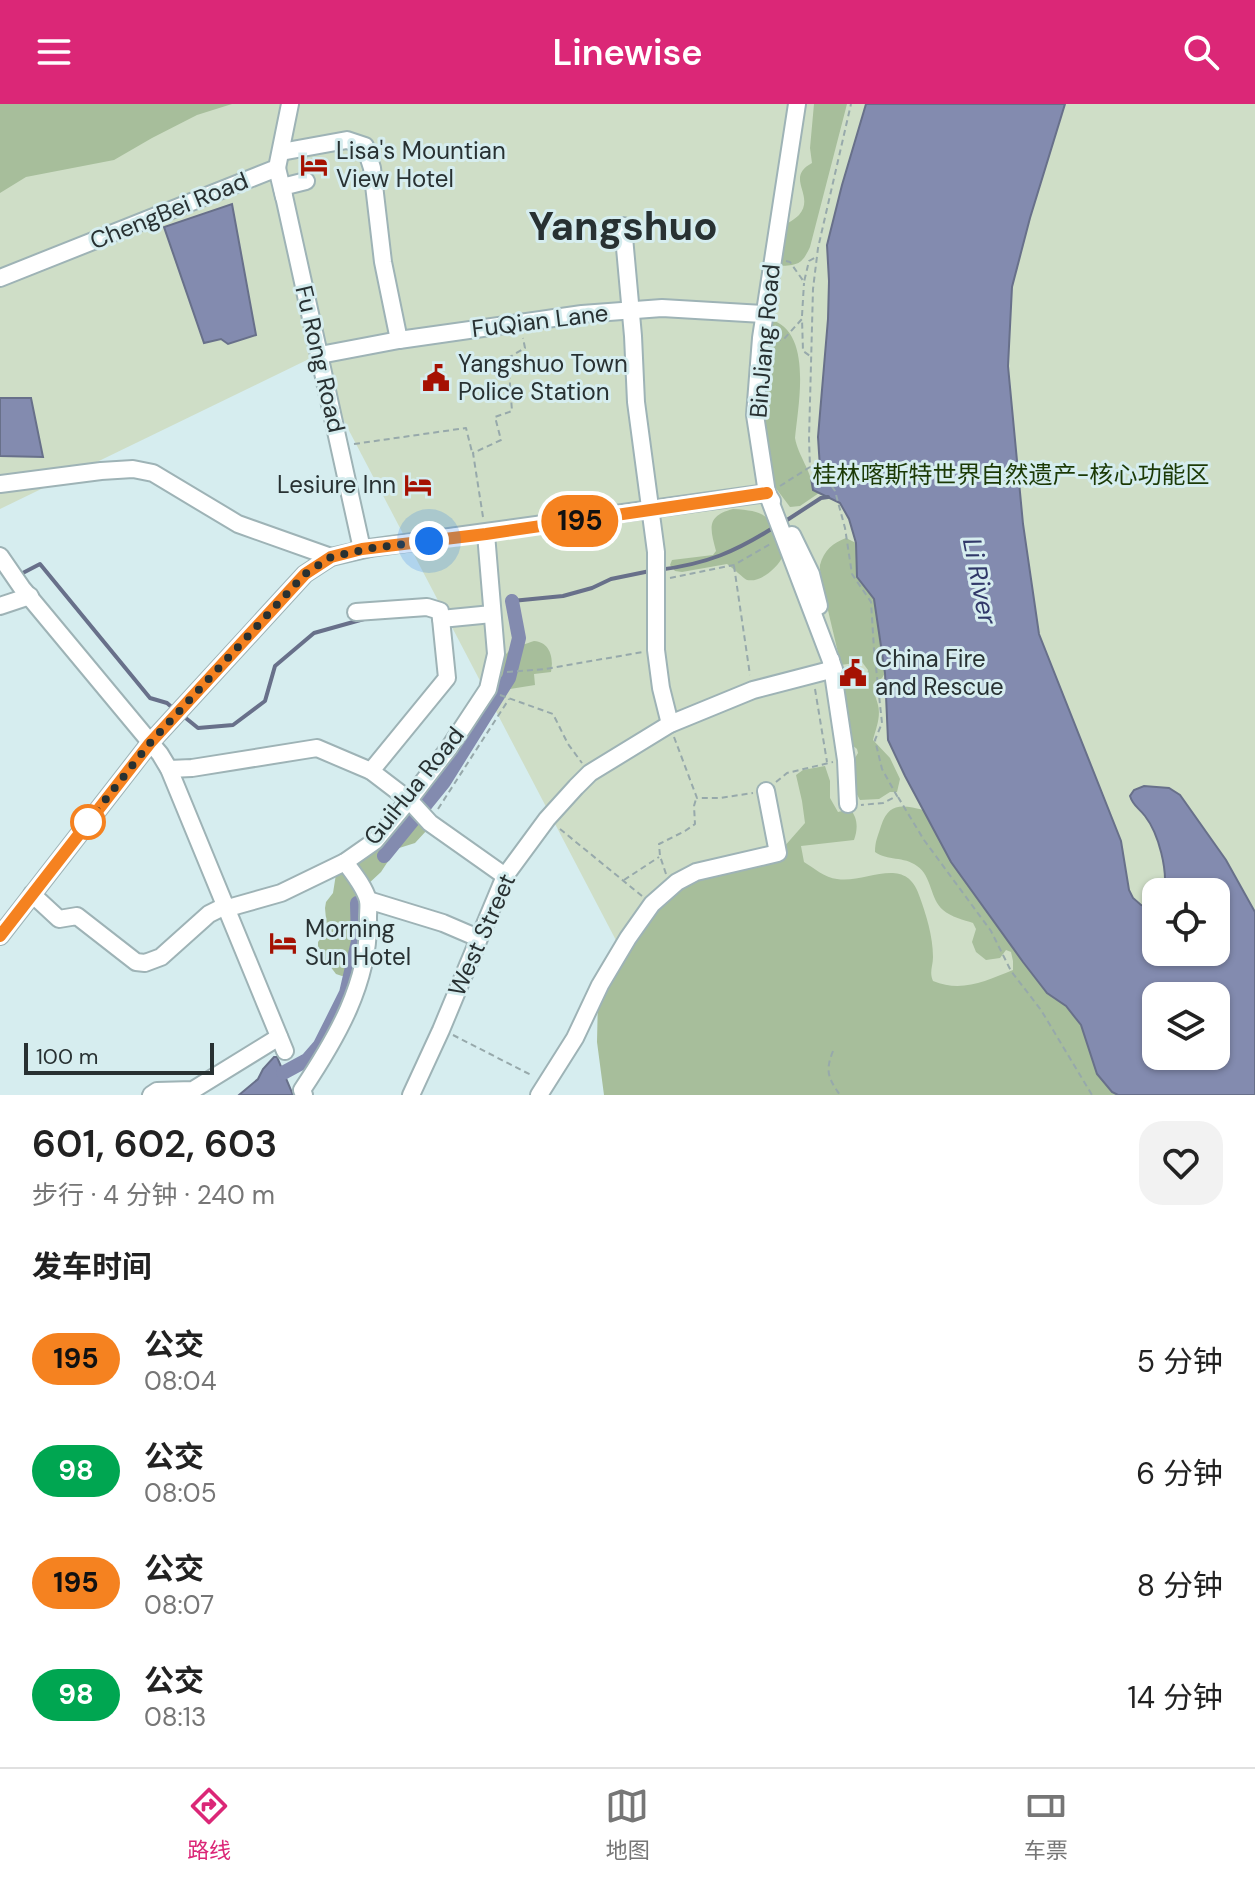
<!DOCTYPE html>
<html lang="zh">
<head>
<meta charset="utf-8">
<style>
  :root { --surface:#fff; --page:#f2f2f2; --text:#222; --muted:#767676; --line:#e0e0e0; --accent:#db2777 }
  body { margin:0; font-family:"DM Sans","Noto Sans SC",sans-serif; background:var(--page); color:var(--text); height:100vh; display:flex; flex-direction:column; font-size:30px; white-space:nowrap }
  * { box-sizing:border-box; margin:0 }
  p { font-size:26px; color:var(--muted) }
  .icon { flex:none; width:44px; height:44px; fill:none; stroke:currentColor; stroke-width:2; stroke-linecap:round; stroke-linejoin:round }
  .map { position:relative; height:991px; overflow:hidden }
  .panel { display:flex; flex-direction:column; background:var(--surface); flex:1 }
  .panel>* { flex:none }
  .badge { padding:0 16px; border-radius:26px; font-size:28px; line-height:52px }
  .buttons { position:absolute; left:1142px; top:774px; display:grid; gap:16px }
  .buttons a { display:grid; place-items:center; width:88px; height:88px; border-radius:16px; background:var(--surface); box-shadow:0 2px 6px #0004; font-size:40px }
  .scale { position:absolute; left:24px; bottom:20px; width:190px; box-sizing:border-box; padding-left:8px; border:4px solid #283132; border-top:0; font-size:22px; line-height:28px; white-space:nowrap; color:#283132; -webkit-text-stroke:6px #d6edef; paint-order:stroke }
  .you { position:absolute; width:40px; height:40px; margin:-20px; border:6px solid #fff; border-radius:50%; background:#1a73e8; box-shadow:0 0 0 12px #1a73e833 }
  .map>.badge { position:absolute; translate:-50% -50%; box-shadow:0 0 0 4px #fff }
  h2 { padding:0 32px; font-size:30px; line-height:72px }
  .round { display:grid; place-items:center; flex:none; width:84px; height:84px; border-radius:24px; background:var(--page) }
  .overview { display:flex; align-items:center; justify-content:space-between; height:136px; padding:0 32px }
  h1 { font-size:38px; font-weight:600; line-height:60px }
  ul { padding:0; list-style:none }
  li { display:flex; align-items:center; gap:24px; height:112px; padding:0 32px }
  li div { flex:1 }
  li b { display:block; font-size:30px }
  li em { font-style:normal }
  li .badge { min-width:88px; font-weight:700; text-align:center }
  header { display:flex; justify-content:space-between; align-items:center; height:104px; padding:0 32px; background:var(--accent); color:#fff; font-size:36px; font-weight:600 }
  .menu { display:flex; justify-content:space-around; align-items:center; height:112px; border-top:2px solid var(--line); background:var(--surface); font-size:22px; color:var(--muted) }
  .menu a { display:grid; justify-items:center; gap:4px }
  .menu .selected { color:var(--accent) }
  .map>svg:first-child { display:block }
</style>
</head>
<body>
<header><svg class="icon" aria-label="menu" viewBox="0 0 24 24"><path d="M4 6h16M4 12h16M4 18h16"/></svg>Linewise<svg class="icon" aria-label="search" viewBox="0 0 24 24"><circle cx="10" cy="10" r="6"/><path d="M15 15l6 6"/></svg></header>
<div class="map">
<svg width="1255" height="991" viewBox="0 0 1255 991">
  <rect width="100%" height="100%" fill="#d6edef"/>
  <path fill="#cfdec7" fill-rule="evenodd" d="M0 0H1255V991H697L311 254 0 405ZM1156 788H1216V848H1156ZM1156 892H1216V952H1156Z"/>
  <g fill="#a7be9b">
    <polygon points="0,0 232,0 197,11 152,34 114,56 26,73 0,89"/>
    <path d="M814 0H847L810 143C802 160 799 161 780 162L777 158 783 122C788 119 795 115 799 111 816 91 784 74 812 59L810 44Z"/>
    <path d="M768 215C814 225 798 301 795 334 798 352 812 367 813 386L819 389 800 402 790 403 772 379 760 311Z"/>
    <path d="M733 405C775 407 770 417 783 452 778 463 761 479 747 476 743 474 733 464 727 460L682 468 675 467 670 461 672 456 713 451 716 447C710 424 706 412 733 405Z"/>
    <path d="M846 434 856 439 857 473 874 495 885 569 882 574 873 580C873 589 876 592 878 601 881 613 876 624 873 636L890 654 900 675 897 688H890L879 695 860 696 852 681 849 664 858 649 857 645 852 641 844 582 866 578 868 566 862 558 841 561C838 546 818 469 820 461 824 446 833 439 846 434Z"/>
    <path d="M534 537C550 538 554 554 551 568L534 570 535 581 510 585 501 584C495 573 499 556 509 547 515 542 526 540 534 537Z"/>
    <polygon points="483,605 484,607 445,669 432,700 427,726 415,739 396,745 381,768 367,781 356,869 342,872 336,870 330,862 318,855 318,838 327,826 325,804 326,798 333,789 336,770 381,720 386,705 393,700 416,695"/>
    <path d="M825 662 830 677V694L838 708 850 705C858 714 858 725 854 736L801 742 804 758C814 764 825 774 837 775 866 780 905 750 919 791 926 810 933 832 933 853 933 862 929 868 933 877 962 889 985 877 1013 866V857L1011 848 1006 846 1000 854 986 856 976 848 972 838 976 825 973 819C964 816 951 813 943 806 930 795 932 772 917 762 904 752 887 757 875 748 875 737 878 732 881 722 889 698 902 701 924 706L951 758 1023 858 1047 889 1066 902 1081 921 1097 970 1112 988 1118 991H604L597 938 598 893 648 812 687 776 783 744 805 719 802 697 796 671 803 666Z"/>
  </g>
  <g fill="#838baf" stroke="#68708a" stroke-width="2" fill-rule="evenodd">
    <path d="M866 0H1065L1030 114 1012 183 1008 262 1023 420 1039 530 1121 737 1129 786 1133 794 1141 801 1149 804 1156 801V848H1216V788H1164C1168 767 1159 730 1145 712 1139 704 1133 702 1130 692L1134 686 1144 682 1169 684 1180 691 1226 756 1255 808V991H1118L1112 988 1097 970 1081 921 1066 902 1047 889 1023 858 951 758 905 672 888 636 885 569 874 495 857 473 856 439 849 415 840 399 813 386 811 374 820 364 818 333 828 215 829 177 827 141 842 81ZM1216 892V952H1156V892Z"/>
    <polygon points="232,100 256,231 228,240 221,235 204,239 164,123"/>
    <polygon points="0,294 31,294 43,353 0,352"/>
    <polygon points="274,953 277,953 293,991 239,991 258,975 263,965"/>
  </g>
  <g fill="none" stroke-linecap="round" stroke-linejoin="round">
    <g stroke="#68708a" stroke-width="4">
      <polyline points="784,418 821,394 828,393"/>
      <path d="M658 466C707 460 735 448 776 422"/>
      <polyline points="17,472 40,460 150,594 167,599 175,606"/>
      <polyline points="512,497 563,492 592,484 611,475 650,467"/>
      <polyline points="182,611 198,624 233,621 265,597 275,562 314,529 364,515"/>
    </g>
    <g stroke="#838baf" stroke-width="14">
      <polyline points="384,752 444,678 509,574 519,534 512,497"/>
      <polyline points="283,969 307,956 320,941 346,889 358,837 357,799"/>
    </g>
    <g stroke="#9eb3b6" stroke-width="20">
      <g id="minor">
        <polyline points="281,48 347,36 365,42 372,64 383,158 399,236"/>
        <polyline points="277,64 284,93"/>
        <polyline points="306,77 282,83 362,445 767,389 834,565 753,586 670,620 590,669 576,683 547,715 505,772 441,926 411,991"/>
        <polyline points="623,122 633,232 636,298 656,448 656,546 661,584 670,620"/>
        <polyline points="0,174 277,64 290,0"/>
        <polyline points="320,251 399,236 582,210 662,204 763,210"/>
        <polyline points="0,380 101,367 133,365 153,369 238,420 331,453"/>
        <polyline points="772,397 767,389 755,311 761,234 797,0"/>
        <polyline points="792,431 811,470 819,502"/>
        <polyline points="0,452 22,484 160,650 169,665 285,947"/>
        <polyline points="0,502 30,492"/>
        <polyline points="356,508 427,503 440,507 441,515 492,510"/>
        <polyline points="831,556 846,656 848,700"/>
        <polyline points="169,665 192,664 317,644 371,667 409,696 430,719 505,772"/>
        <polyline points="371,667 447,574 441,515"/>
        <polyline points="32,790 59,815 77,812 136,858 145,859 161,853 209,810 219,805 228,804 281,789 345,758 375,737 409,696 449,644 488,585 496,550 486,430"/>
        <polyline points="368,796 443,819 478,834"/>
        <polyline points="0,832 150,639 305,470 331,453 370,444"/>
        <polyline points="151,991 157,987 193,986 279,933"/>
        <path d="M304 991 302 986C336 935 370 878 368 814 368 808 369 801 368 796 364 782 353 769 345 758"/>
        <polyline points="539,991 575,934 600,881 628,834 652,800 677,778 696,768 778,749 766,687"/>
      </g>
    </g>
    <g stroke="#97a9ab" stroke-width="2" stroke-dasharray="6 4" stroke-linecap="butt">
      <polyline points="786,157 790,158 804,178 809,157 816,153"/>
      <polyline points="802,212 804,179"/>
      <polyline points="775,235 783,236 802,215 803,247 810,252"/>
      <polyline points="354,340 466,324 472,348"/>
      <polyline points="811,363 820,365 835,387 845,424 852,470 871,498 874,545 882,619 875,636 882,665 897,692 883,699 861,701"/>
      <polyline points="780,382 810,363 809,335 813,185 818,144 851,0"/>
      <polyline points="483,413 473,349 501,336 495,313 512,307 508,254 525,244 523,234"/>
      <polyline points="734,462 750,571"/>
      <polyline points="670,474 734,461 772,439"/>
      <polyline points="507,568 545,565 643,548"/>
      <polyline points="815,585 827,658"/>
      <polyline points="500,591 553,610 568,640 582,659"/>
      <polyline points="674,633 697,694 720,694 753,689"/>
      <polyline points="776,678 787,669 833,658"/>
      <polyline points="898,693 924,736 991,827 1011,867 1041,906 1092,991"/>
      <polyline points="438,705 509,595"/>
      <polyline points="560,725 642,792"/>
      <polyline points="666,770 660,752 659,740 685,727 695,720 694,702 696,695"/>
      <polyline points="624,776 659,753"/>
      <polyline points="453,931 533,972"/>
      <path d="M833 947C825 967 828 974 840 991"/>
    </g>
    <use href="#minor" stroke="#fff" stroke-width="16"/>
  </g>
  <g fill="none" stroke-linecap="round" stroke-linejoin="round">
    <g stroke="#fff" stroke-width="18">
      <polyline id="line" points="0,832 150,639 305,470 331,453 362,445 486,430 767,389"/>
    </g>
    <use href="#line" stroke="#f58220" stroke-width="12"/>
    <polyline stroke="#283132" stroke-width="8" stroke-dasharray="0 14.4" points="88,718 150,639 305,470 331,453 372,444 429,437"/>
  </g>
  <defs>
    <g id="hotel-bare" transform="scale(2.16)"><path d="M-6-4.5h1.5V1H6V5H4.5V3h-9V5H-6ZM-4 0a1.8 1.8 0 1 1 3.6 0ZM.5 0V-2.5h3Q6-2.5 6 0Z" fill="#a51102" stroke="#d6edef" stroke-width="2.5" paint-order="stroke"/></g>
    <g id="civic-bare" transform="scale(2.16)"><path d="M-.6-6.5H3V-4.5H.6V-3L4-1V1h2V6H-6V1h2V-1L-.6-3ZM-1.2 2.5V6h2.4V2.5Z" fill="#a51102" stroke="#d6edef" stroke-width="2.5" paint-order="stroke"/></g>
  </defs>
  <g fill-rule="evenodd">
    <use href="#hotel-bare" x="314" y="61"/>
    <use href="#civic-bare" x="436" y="274"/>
    <use href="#hotel-bare" x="418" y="381"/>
    <use href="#civic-bare" x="853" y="569"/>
    <use href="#hotel-bare" x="283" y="839"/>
  </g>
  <circle fill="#fff" stroke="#f58220" stroke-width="4" cx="88" cy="718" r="16"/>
  <g text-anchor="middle" stroke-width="6" stroke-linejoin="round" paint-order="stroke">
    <g font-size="24" fill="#283132" stroke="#d6edef" text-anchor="start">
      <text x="336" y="55">Lisa's Mountian<tspan x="336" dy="28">View Hotel</tspan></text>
      <text x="458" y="268">Yangshuo Town<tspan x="458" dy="28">Police Station</tspan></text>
      <text x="396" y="389" text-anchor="end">Lesiure Inn</text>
      <text x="875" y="563">China Fire<tspan x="875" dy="28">and Rescue</tspan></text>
      <text x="305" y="833">Morning<tspan x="305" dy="28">Sun Hotel</tspan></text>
    </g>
    <g font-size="24" fill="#283132" stroke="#d6edef">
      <text transform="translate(169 107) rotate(-22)" y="8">ChengBei Road</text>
      <text transform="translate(540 217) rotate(-7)" y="8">FuQian Lane</text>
      <text transform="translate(765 237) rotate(-85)" y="8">BinJiang Road</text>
      <text transform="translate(320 255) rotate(77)" y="8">Fu Rong Road</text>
      <text transform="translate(414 682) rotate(-51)" y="8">GuiHua Road</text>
      <text transform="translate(482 831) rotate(-66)" y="8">West Street</text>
    </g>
    <g font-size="24" fill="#1b3905" stroke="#d6edef">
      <text x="1011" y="379">桂林喀斯特世界自然遗产-核心功能区</text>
    </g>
    <g font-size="26" font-style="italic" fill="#313869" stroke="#d6edef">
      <text transform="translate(980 477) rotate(79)" y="9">Li River</text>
    </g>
    <g font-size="40" font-weight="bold" fill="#283132" stroke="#d6edef">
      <text x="623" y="136">Yangshuo</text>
    </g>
  </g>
</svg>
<div class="buttons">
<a><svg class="icon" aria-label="locate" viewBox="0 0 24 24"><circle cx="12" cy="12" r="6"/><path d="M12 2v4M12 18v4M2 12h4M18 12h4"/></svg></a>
<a><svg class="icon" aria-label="layers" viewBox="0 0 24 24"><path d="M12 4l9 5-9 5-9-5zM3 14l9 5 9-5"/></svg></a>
</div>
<div class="scale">100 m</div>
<div class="you" style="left:429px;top:437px"></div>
<b class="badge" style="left:580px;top:417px;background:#f58220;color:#111">195</b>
</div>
<section class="panel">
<div class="overview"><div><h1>601, 602, 603</h1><p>步行 · 4 分钟 · 240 m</p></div><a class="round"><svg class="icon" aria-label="heart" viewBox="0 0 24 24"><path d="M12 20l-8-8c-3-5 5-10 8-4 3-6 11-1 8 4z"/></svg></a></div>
<h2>发车时间</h2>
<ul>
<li><span class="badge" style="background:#f58220;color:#111">195</span><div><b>公交</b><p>08:04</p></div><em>5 分钟</em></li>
<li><span class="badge" style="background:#00a651;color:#fff">98</span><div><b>公交</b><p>08:05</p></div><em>6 分钟</em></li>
<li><span class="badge" style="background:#f58220;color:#111">195</span><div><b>公交</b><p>08:07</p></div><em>8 分钟</em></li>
<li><span class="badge" style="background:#00a651;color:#fff">98</span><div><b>公交</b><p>08:13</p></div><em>14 分钟</em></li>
</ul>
</section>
<nav class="menu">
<a class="selected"><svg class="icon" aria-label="directions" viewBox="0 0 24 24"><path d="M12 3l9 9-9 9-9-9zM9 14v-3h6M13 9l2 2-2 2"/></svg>路线</a>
<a><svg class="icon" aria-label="map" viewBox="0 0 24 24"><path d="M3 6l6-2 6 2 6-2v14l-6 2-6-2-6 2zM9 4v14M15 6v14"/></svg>地图</a>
<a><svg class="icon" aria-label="tickets" viewBox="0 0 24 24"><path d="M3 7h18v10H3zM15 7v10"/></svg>车票</a>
</nav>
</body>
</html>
